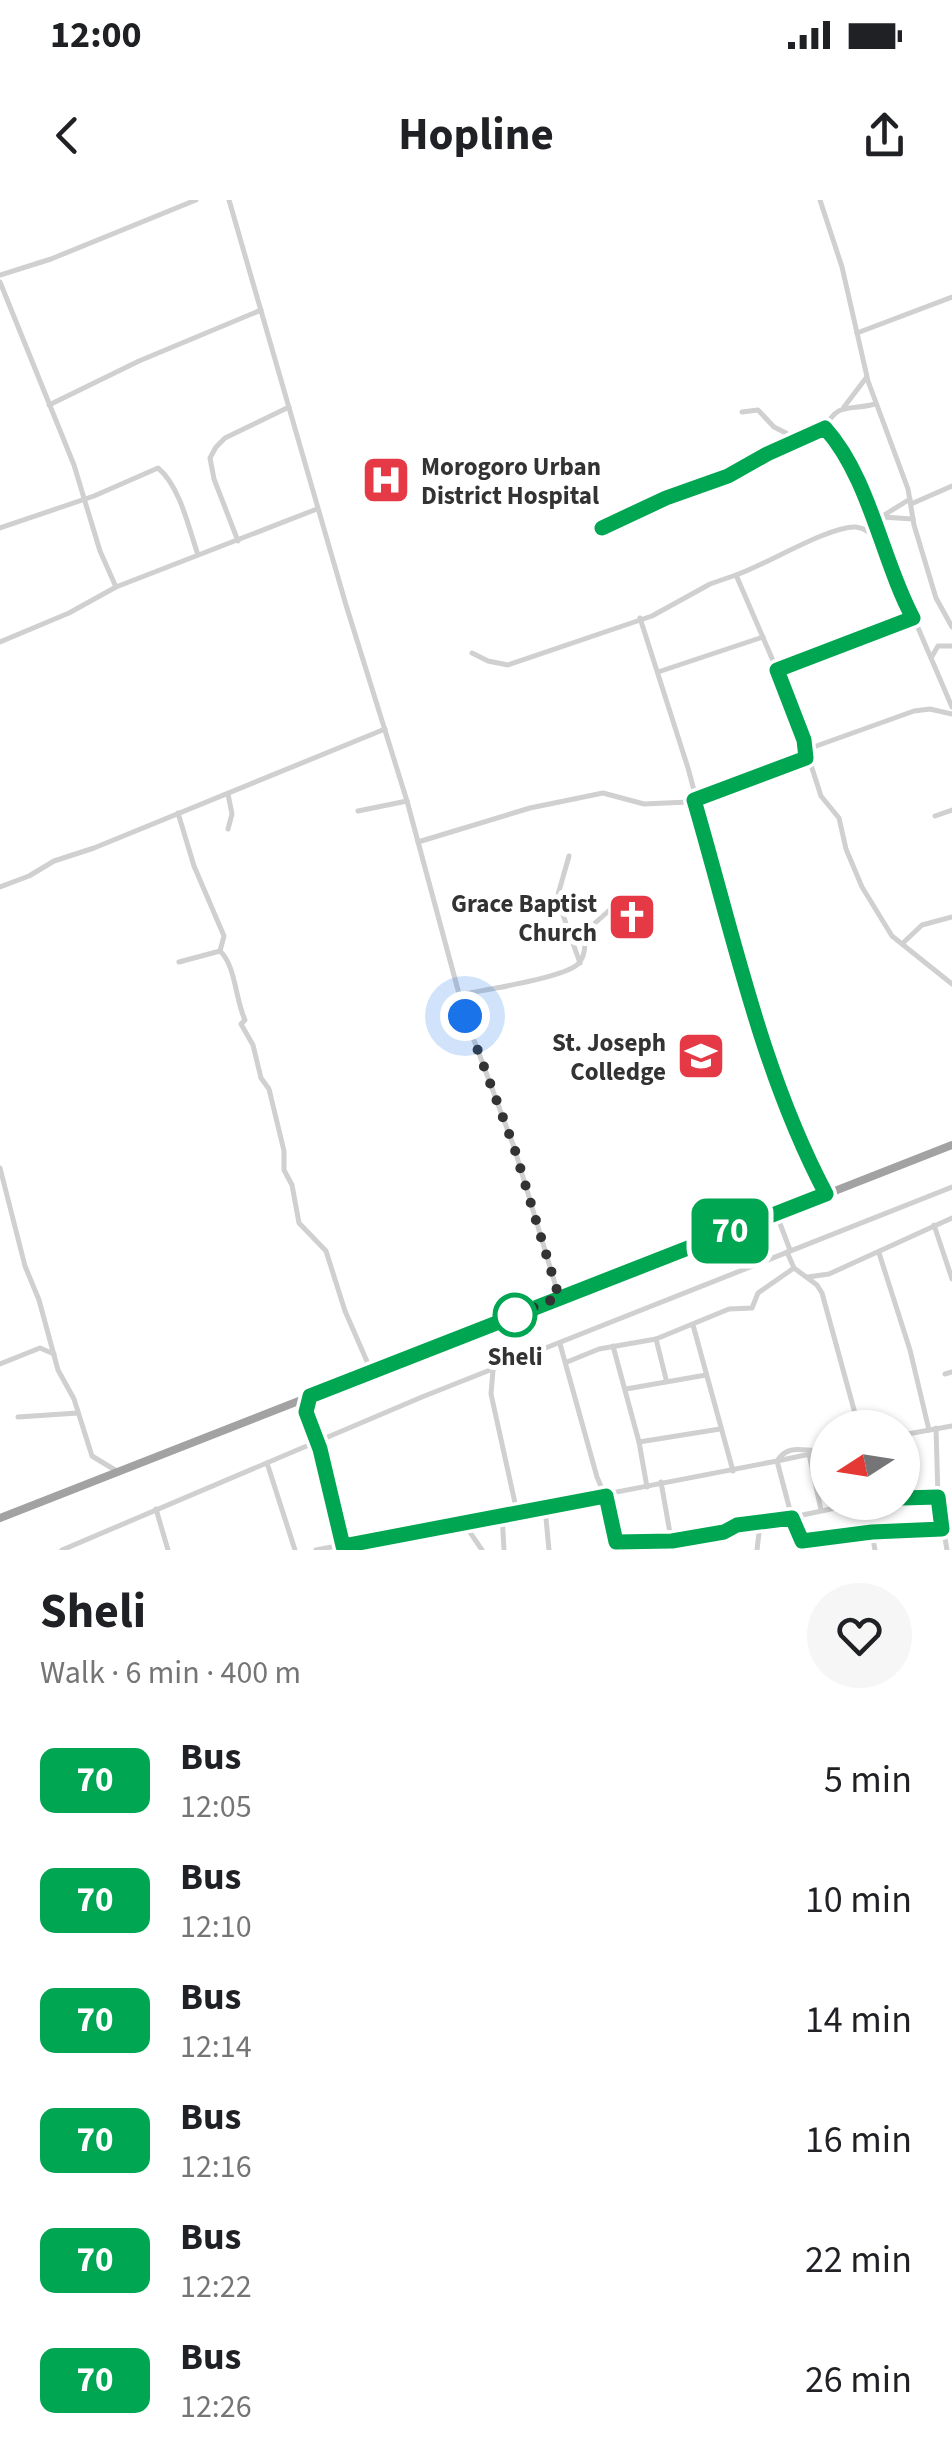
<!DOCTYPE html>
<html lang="en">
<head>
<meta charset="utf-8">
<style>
  :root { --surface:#fff; --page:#f6f6f6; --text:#202124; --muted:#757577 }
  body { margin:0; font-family:"Source Sans 3",sans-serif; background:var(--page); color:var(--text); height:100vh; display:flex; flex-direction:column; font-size:38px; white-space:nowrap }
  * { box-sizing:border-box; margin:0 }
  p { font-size:32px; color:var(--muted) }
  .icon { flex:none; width:55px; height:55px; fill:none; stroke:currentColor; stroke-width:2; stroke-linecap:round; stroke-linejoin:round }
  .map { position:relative; height:1350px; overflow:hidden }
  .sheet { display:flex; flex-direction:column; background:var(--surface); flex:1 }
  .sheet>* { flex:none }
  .badge { padding:0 20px; border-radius:15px; font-size:35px; line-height:65px }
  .needle { width:65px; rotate:258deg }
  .fabs { position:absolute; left:810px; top:1210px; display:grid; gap:20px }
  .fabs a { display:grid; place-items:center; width:110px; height:110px; border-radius:50%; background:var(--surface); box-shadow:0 2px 8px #0004; font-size:50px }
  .you { position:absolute; width:50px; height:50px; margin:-25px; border:8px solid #fff; border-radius:50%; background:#1a73e8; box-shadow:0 0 0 15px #1a73e833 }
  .map>.badge { position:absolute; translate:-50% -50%; box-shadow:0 0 0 5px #fff }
  .round { display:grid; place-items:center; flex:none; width:105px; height:105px; border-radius:52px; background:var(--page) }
  .summary { display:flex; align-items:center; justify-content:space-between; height:170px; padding:0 40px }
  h1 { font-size:48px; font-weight:700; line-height:75px }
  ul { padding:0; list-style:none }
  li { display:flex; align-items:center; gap:30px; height:120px; padding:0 40px }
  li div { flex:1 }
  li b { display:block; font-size:38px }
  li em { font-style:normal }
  li .badge { min-width:110px; font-weight:700; text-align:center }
  .status { display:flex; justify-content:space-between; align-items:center; height:70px; padding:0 50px; background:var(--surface); direction:ltr }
  .status svg { height:28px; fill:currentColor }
  header { display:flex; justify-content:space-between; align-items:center; height:130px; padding:0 40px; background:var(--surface); font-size:45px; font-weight:700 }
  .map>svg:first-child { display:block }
</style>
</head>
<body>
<div class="status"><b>12:00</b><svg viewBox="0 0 49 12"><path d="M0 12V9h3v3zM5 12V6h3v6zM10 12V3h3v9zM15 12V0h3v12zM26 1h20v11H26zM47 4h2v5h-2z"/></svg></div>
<header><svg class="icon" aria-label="back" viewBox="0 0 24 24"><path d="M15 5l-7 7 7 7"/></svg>Hopline<svg class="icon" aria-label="share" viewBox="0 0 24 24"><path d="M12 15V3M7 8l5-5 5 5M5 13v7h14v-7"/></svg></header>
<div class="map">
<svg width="952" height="1350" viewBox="0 0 952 1350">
  <rect width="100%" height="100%" fill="#fff"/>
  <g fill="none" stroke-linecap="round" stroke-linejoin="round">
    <g stroke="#d0d0d0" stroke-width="5">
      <polyline points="229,0 346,405 407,601 465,816 514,947 559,1097"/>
      <polyline points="820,0 842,67 868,181 908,289 914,325 936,398 952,427"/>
      <polyline points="0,75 51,59 196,0"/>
      <polyline points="0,82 74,265 100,351 116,387"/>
      <polyline points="857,133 952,97"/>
      <path d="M875 204C850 211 838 201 825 228 839 244 847 264 857 283 885 339 905 400 931 458"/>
      <polyline points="49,205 139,161 261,110"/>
      <polyline points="844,207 866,178"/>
      <polyline points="742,212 758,210 774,227 786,233 787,246"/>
      <polyline points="911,304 952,286"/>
      <polyline points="882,317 913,319"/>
      <polyline points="878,324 881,317 910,299"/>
      <path d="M0 328 94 296 158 268C180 286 189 329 198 355"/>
      <polyline points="602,328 666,297 727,276 767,253 825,228"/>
      <polyline points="238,341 214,279 210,258 216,247 225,238 289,207"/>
      <path d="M884 344C875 337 867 328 856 327 828 326 766 365 736 375L790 500 821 596 839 618 846 649 862 687 892 736 952 784"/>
      <polyline points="640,418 688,568 762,843 805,953 826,994"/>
      <polyline points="0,442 69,413 116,387 317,309"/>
      <polyline points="952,446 938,446 931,458 952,507"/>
      <polyline points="472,453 488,461 508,465 652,416 710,384 736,375"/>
      <polyline points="777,470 913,418"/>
      <polyline points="658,472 763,437"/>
      <polyline points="808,549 914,511 930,509 952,514"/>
      <polyline points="228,594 232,614 228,629"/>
      <polyline points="358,611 407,601"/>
      <polyline points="178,613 194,666 224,736 220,751 179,762"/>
      <polyline points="935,616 952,610"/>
      <polyline points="418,642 530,608 603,593 644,604 688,602 806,557"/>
      <polyline points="569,656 557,698 580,763"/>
      <polyline points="0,687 29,676 54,661 94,648 385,529"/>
      <polyline points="904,742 922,725 952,717"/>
      <path d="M220 751C236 766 235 799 245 820L241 824 253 845 261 878 269 889 284 951V970L292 985 299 1023 326 1051 345 1111 369 1166"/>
      <path d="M459 795C483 790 564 778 578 764 586 756 585 743 585 732L613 707"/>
      <polyline points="0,968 25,1066 39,1100 58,1170 74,1199 92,1256 115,1270"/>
      <polyline points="776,1013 790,1050"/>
      <polyline points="934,1025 952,1079"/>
      <polyline points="787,1052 794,1068 817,1085 822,1093 859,1228"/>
      <polyline points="879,1053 910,1150 929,1230"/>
      <polyline points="808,1077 829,1074 952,1018"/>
      <polyline points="693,1125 733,1271"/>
      <polyline points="656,1139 666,1179"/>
      <polyline points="560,1144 597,1277 609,1305 616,1350"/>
      <polyline points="613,1146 639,1242 647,1287"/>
      <polyline points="567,1162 599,1149 656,1139 729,1109 752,1108 758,1093 794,1068"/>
      <polyline points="0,1164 40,1148 54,1154"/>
      <polyline points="493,1170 491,1194 517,1312"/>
      <polyline points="945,1174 952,1172"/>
      <polyline points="626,1189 706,1175"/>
      <polyline points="310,1196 306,1212 320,1249 343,1346"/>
      <polyline points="18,1217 78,1213"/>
      <polyline points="936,1228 938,1297 947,1350"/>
      <polyline points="902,1235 952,1226"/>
      <polyline points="639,1242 720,1229"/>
      <polyline points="809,1254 821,1310"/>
      <polyline points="267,1263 295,1350"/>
      <polyline points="661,1282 673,1350"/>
      <polyline points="902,1298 938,1297"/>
      <polyline points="545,1308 549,1350"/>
      <polyline points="156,1309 168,1350"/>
      <polyline points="502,1314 504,1350"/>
      <polyline points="463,1322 482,1350"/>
      <polyline points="872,1333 875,1350"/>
      <polyline points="802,1341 872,1332 942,1329"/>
      <polyline points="616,1342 672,1341 708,1335 737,1325 760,1324 864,1302"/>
      <polyline points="62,1350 422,1197 952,987"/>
      <path d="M316 1350 777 1261C790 1241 807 1254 828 1250"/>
      <polyline points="757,1350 760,1324"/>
      <polyline points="805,1350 792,1318 777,1261 810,1254"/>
    </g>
    <polyline stroke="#a2a2a2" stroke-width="8" points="0,1318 952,945"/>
  </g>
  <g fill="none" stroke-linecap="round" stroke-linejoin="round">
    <g stroke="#fff" stroke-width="22">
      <path id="line" d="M602 328 666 298 728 276 767 254 825 228C870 278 882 361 913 418L777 470 804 540 806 558 694 600C733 733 761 871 826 994L310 1196 306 1212 320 1249 343 1346 606 1296 616 1342 672 1341 724 1332 737 1325 792 1318 802 1341 872 1332 942 1329 938 1297 902 1298"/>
    </g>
    <use href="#line" stroke="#00a651" stroke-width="15"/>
    <polyline stroke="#333" stroke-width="10" stroke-dasharray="0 18" points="465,816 514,947 559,1097 515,1115"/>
  </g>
  <defs>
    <g id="hospital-square" transform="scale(2.5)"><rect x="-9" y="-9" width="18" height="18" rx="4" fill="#e63946" stroke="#fff"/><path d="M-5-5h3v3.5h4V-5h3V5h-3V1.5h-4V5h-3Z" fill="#fff"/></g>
    <g id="church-square" transform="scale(2.5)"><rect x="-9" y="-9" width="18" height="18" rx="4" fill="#e63946" stroke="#fff"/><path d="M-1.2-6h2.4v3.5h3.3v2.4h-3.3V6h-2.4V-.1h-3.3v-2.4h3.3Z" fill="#fff"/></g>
    <g id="university-square" transform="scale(2.5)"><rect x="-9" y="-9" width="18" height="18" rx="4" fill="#e63946" stroke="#fff"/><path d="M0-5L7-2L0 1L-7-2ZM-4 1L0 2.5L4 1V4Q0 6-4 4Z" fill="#fff"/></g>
  </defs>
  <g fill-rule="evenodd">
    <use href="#hospital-square" x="386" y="280"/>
    <use href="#church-square" x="632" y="717"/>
    <use href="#university-square" x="701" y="856"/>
  </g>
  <circle fill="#fff" stroke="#00a651" stroke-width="5" cx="515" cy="1115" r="20"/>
  <g text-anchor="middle" stroke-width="10" stroke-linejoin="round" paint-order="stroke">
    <g font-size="25" font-weight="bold" fill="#333" stroke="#fff" text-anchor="end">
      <text x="421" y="275" text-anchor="start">Morogoro Urban<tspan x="421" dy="29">District Hospital</tspan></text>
      <text x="597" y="712">Grace Baptist<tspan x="597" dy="29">Church</tspan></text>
      <text x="666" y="851">St. Joseph<tspan x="666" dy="29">Colledge</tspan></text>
    </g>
    <g font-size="25" font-weight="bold" fill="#333" stroke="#fff">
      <text x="515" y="1165">Sheli</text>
    </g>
  </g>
</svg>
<div class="fabs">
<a><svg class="needle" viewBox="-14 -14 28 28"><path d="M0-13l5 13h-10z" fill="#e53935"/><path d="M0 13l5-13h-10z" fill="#757577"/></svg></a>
</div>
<div class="you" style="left:465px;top:816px"></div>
<b class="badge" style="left:730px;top:1031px;background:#00a651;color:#fff">70</b>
</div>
<section class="sheet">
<div class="summary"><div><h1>Sheli</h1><p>Walk · 6 min · 400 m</p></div><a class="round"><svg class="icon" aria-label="heart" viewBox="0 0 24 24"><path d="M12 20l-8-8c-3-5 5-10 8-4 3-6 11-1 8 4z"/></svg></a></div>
<ul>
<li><span class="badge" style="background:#00a651;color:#fff">70</span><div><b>Bus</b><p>12:05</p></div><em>5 min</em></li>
<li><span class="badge" style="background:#00a651;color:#fff">70</span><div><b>Bus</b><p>12:10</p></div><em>10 min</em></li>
<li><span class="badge" style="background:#00a651;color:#fff">70</span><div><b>Bus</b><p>12:14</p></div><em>14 min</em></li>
<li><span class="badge" style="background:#00a651;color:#fff">70</span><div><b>Bus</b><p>12:16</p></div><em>16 min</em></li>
<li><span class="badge" style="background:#00a651;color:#fff">70</span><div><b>Bus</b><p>12:22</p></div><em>22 min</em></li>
<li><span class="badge" style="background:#00a651;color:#fff">70</span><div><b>Bus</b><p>12:26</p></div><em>26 min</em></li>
</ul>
</section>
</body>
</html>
